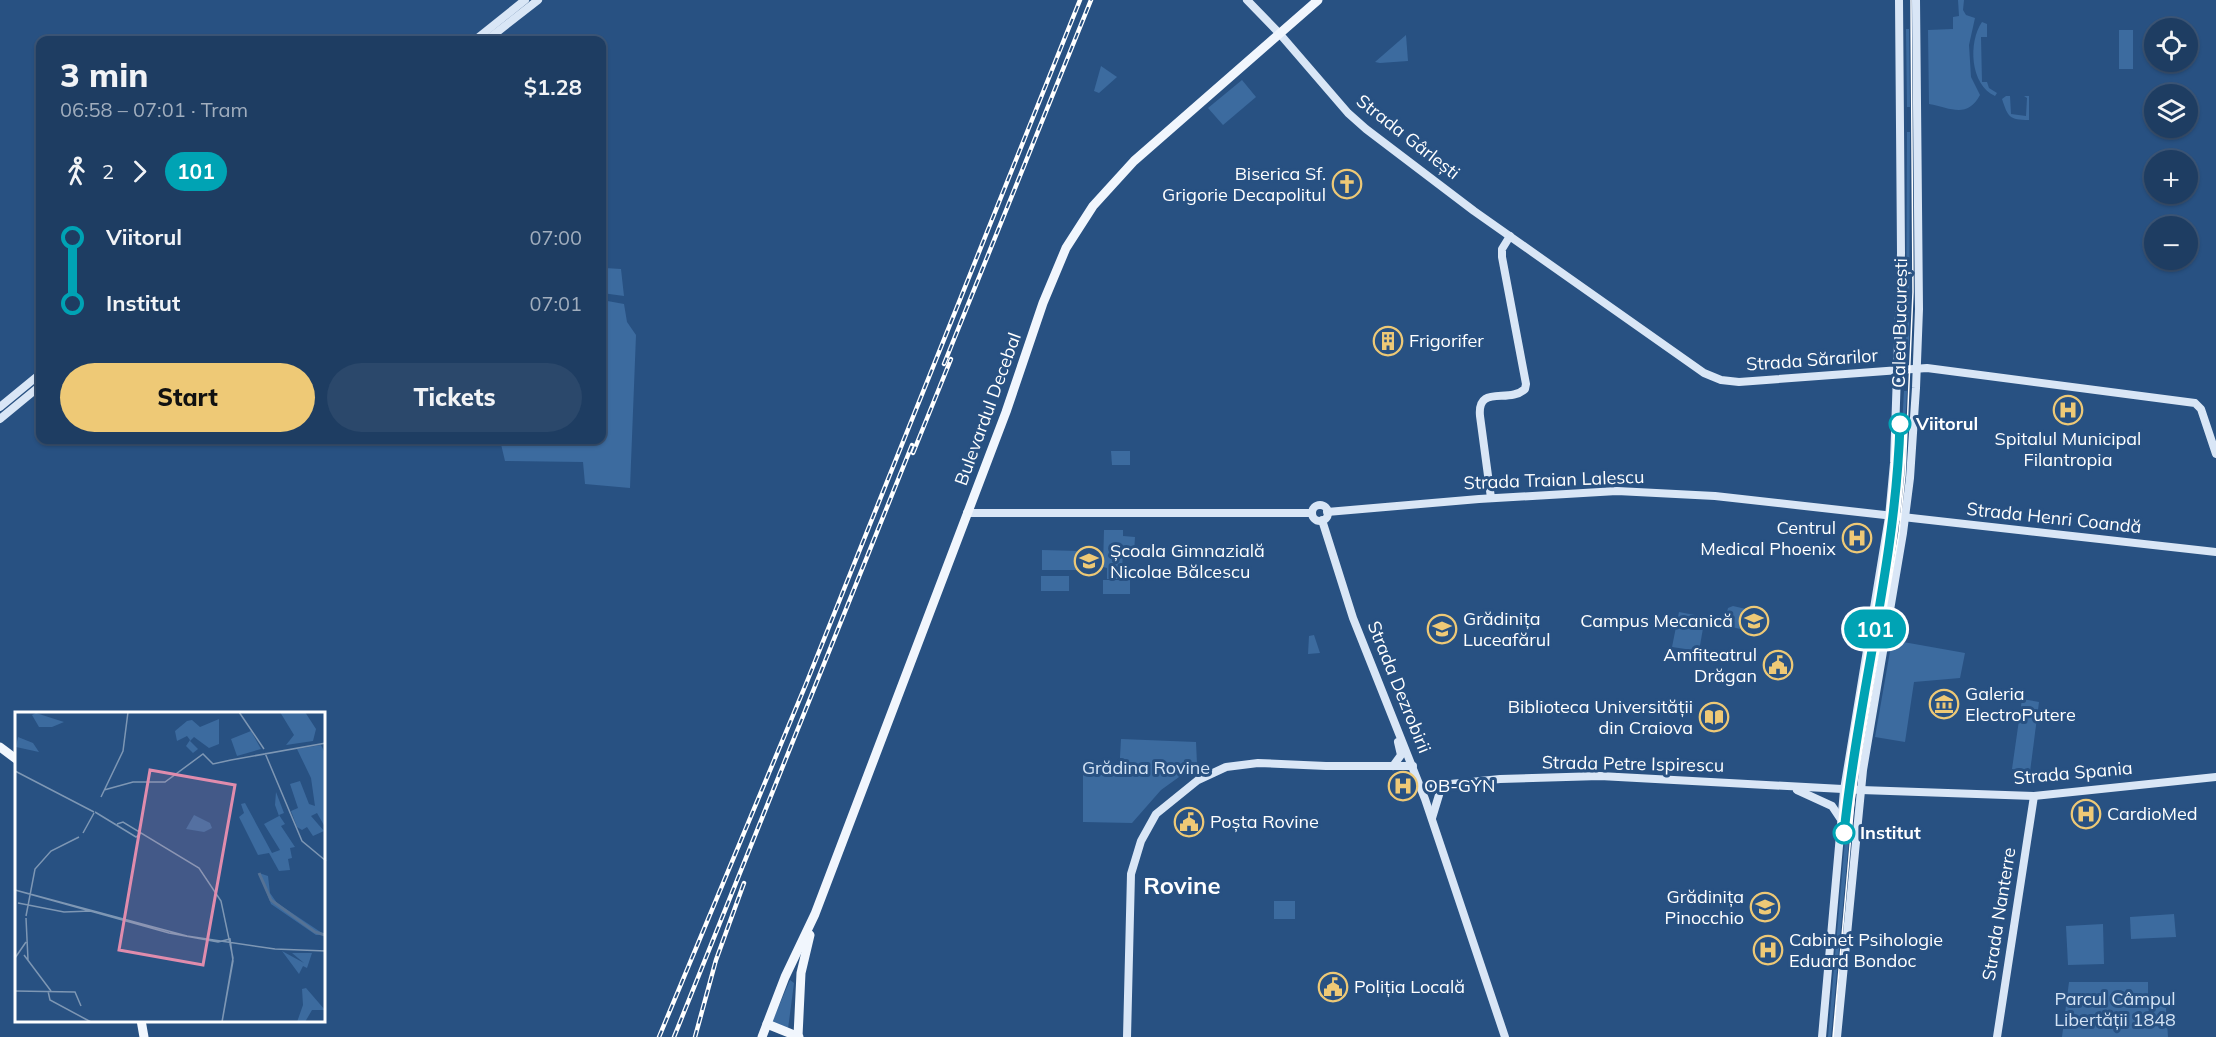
<!DOCTYPE html>
<html lang="en">
<head>
<meta charset="utf-8">
<style>
  :root { --surface:#1e3d62; --page:#2b486b; --text:#f1f3f6; --muted:#a1aebe; --line:#3c5677; --accent:#eec976 }
  body { margin:0; font-family:Mulish,sans-serif; background:var(--page); color:var(--text); height:100vh; display:flex; flex-direction:column; font-size:22px; white-space:nowrap }
  * { box-sizing:border-box; margin:0 }
  p { font-size:20px; color:var(--muted) }
  .icon { flex:none; width:33px; height:33px; fill:none; stroke:currentColor; stroke-width:2; stroke-linecap:round; stroke-linejoin:round }
  .map { position:relative; flex:1; overflow:hidden }
  .side { position:absolute; left:36px; top:36px; width:570px; height:408px; display:flex; flex-direction:column; background:var(--surface); border-radius:12px; box-shadow:0 2px 4px #0004,0 0 0 2px var(--line) }
  .side>* { flex:none }
  .badge { padding:0 12px; border-radius:20px; font-size:21px; line-height:39px }
  .tools { position:absolute; left:2144px; top:18px; display:grid; gap:12px }
  .tools a { display:grid; place-items:center; width:54px; height:54px; border-radius:50%; background:var(--surface); box-shadow:0 2px 4px #0004,0 0 0 2px var(--line); font-size:30px }
  .map>.badge { position:absolute; translate:-50% -50%; box-shadow:0 0 0 3px #fff }
  .legs { display:flex; align-items:center; gap:9px; height:66px; padding:0 24px; font-size:20px }
  .legs p { margin-inline-start:auto }
  .head { display:flex; align-items:center; justify-content:space-between; height:102px; padding:0 24px }
  h1 { font-size:33px; font-weight:800; line-height:45px }
  .primary-button { display:flex; gap:12px; margin-top:auto; padding:12px 24px }
  .primary-button a { flex:1; height:69px; border-radius:36px; background:var(--accent); color:#111; font-size:24px; font-weight:800; line-height:69px; text-align:center }
  .primary-button a+a { background:var(--page); color:var(--text) }
  ul { padding:0 24px; list-style:none }
  li { display:flex; align-items:center; gap:21px; height:66px; font-size:22px }
  li i { display:grid; place-items:center; width:9px; height:100%; margin:0 8px; background:currentColor }
  li i::after { content:''; width:15px; height:15px; margin:-8px; border:4px solid; border-radius:50%; background:var(--surface) }
  li p { margin-inline-start:auto }
  li:first-child i { background:linear-gradient(#0000 50%,currentColor 0) }
  li:last-child i { background:linear-gradient(currentColor 50%,#0000 0) }
  .map>svg:first-child { display:block }
</style>
</head>
<body>
<div class="map">
<svg width="2216" height="1037" viewBox="0 0 2216 1037">
  <rect width="100%" height="100%" fill="#285182"/>
  <g fill="#3c6b9f">
    <path d="M1958 0H1964L1963 10 1966 15 1975 18 1969 45 1971 77 1980 95C1967 119 1951 108 1929 104L1928 30 1953 29V17L1959 16Z"/>
    <path d="M1982 22 1987 24V37H1981L1982 82H1987L1989 88 1997 93 1995 96C1970 85 1968 42 1982 22Z"/>
    <polygon points="1906,29 1909,29 1910,107 1907,107"/>
    <rect x="2119" y="30" width="14" height="39"/>
    <polygon points="1406,35 1408,61 1380,63 1375,62"/>
    <polygon points="1101,66 1117,77 1099,93 1094,91"/>
    <polygon points="1242,80 1256,97 1223,125 1208,108"/>
    <path d="M2006 96H2010L2011 114 2026 116 2027 98 2024 96H2029V120C2009 120 2008 117 2002 99Z"/>
    <polygon points="1907,132 1910,132 1909,347 1906,347"/>
    <polygon points="602,259 605,268 621,269 624,296 602,293"/>
    <polygon points="602,300 624,304 627,322 636,335 630,488 585,484 583,462 505,461 500,440 602,440"/>
    <polygon points="1904,391 1907,391 1900,509 1897,509"/>
    <polygon points="1111,451 1130,451 1130,465 1112,465"/>
    <polygon points="1894,529 1897,529 1858,766 1855,765"/>
    <polygon points="1104,530 1123,530 1123,536 1135,537 1134,553 1123,554 1122,568 1130,569 1130,579 1107,579 1107,568 1103,567"/>
    <polygon points="1042,550 1079,551 1079,570 1042,570"/>
    <rect x="1041" y="576" width="28" height="15"/>
    <rect x="1103" y="580" width="27" height="14"/>
    <polygon points="1733,606 1763,613 1764,616 1759,631 1754,632 1727,626 1725,621 1728,608"/>
    <polygon points="1679,612 1705,617 1699,651 1672,647"/>
    <polygon points="1314,635 1320,653 1308,654 1309,636"/>
    <polygon points="1892,640 1965,653 1960,678 1914,682 1905,742 1875,737"/>
    <polygon points="2022,699 2039,702 2030,772 2012,769"/>
    <polygon points="1121,739 1196,742 1197,764 1161,790 1132,823 1083,822 1083,775 1119,775"/>
    <polygon points="1848,805 1852,806 1831,1037 1828,1037"/>
    <rect x="1274" y="901" width="21" height="18"/>
    <polygon points="2174,914 2176,937 2131,939 2130,917"/>
    <polygon points="2103,924 2104,964 2068,965 2066,926"/>
    <polygon points="790,980 794,983 788,1029 772,1022"/>
    <polygon points="2069,982 2148,982 2148,994 2165,994 2168,1037 2062,1037"/>
  </g>
  <g fill="none" stroke-linecap="round" stroke-linejoin="round">
    <g stroke="#d9e6f6" stroke-width="8">
      <polyline points="1247,0 1279,33 1348,113 1366,129 1474,211 1704,373 1721,380 1739,382 1927,368 2195,403 2201,409 2216,454"/>
      <polyline points="475,40 525,0"/>
      <polyline points="487,40 538,0"/>
      <polyline points="0,407 40,374"/>
      <polyline points="0,419 40,386"/>
      <path d="M1491 498 1480 416C1477 384 1509 404 1525 389L1526 384 1502 257V249L1510 236"/>
      <circle cx="1320" cy="513" r="8"/>
      <polyline points="1327,512 1479,499 1617,491 1715,496 2216,552"/>
      <polyline points="967,513 1312,513"/>
      <polyline points="1322,520 1353,618 1425,799 1505,1037"/>
      <polyline points="1393,766 1401,755 1398,742"/>
      <polyline points="1421,787 1500,779 1600,776 1861,790 2034,796 2216,777"/>
      <polyline points="1797,790 1832,806 1840,818"/>
      <polyline points="1432,818 1442,785"/>
      <polyline points="1127,1037 1131,874 1141,841 1156,814 1198,780 1226,767 1258,763 1326,766 1413,766"/>
      <polyline points="1822,1037 1844,790 1889,517 1894,463 1901,253 1899,0"/>
      <polyline points="1837,1037 1863,770 1903,533 1910,478 1916,388 1919,309 1916,0"/>
      <polyline points="1997,1037 2034,796"/>
    </g>
    <g stroke="#f1f6fd" stroke-width="9">
      <polyline points="0,747 16,759"/>
      <polyline points="141,1020 144,1037"/>
      <polyline points="767,1024 799,1037"/>
      <polyline points="798,1036 801,973 810,935"/>
      <polyline points="762,1037 785,977 815,914 1006,412 1043,303 1066,248 1093,206 1134,161 1318,0"/>
    </g>
    <polyline stroke="#fff" stroke-width="1.5" points="1833,1037 1855,790 1899,533 1905,475 1913,292 1911,0"/>
    <g stroke="#fff" stroke-width="4.5">
      <g id="rail">
        <polyline points="944,364 1091,0"/>
        <polyline points="913,453 951,359"/>
        <polyline points="659,1037 806,684 1080,0"/>
        <polyline points="674,1037 912,445"/>
        <polyline points="695,1037 716,960 744,883"/>
      </g>
    </g>
    <use href="#rail" stroke="#285182" stroke-width="2" stroke-dasharray="7" stroke-linecap="butt"/>
  </g>
  <g fill="none" stroke-linecap="round" stroke-linejoin="round">
    <g stroke="#fff" stroke-width="14">
      <path id="line-1" d="M1844 833C1858 696 1896 562 1900 424"/>
    </g>
    <use href="#line-1" stroke="#00a3b4" stroke-width="9"/>
  </g>
  <defs>
    <g id="church-ring" transform="scale(1.5)"><circle r="9.5" fill="#285182" stroke="#eec976" stroke-width="1.5"/><path d="M-1.2-6h2.4v3.5h3.3v2.4h-3.3V6h-2.4V-.1h-3.3v-2.4h3.3Z" fill="#eec976"/></g>
    <g id="building-ring" transform="scale(1.5)"><circle r="9.5" fill="#285182" stroke="#eec976" stroke-width="1.5"/><path d="M-4-6H4V6H1V3H-1V6H-4ZM-2.5-4.3h1.7v1.8h-1.7ZM.8-4.3h1.7v1.8H.8ZM-2.5-1h1.7V.8h-1.7ZM.8-1h1.7V.8H.8Z" fill="#eec976"/></g>
    <g id="hospital-ring" transform="scale(1.5)"><circle r="9.5" fill="#285182" stroke="#eec976" stroke-width="1.5"/><path d="M-5-5h3v3.5h4V-5h3V5h-3V1.5h-4V5h-3Z" fill="#eec976"/></g>
    <g id="school-ring" transform="scale(1.5)"><circle r="9.5" fill="#285182" stroke="#eec976" stroke-width="1.5"/><path d="M0-5L7-2L0 1L-7-2ZM-4 1L0 2.5L4 1V4Q0 6-4 4Z" fill="#eec976"/></g>
    <g id="university-ring" transform="scale(1.5)"><circle r="9.5" fill="#285182" stroke="#eec976" stroke-width="1.5"/><path d="M0-5L7-2L0 1L-7-2ZM-4 1L0 2.5L4 1V4Q0 6-4 4Z" fill="#eec976"/></g>
    <g id="civic-ring" transform="scale(1.5)"><circle r="9.5" fill="#285182" stroke="#eec976" stroke-width="1.5"/><path d="M-.6-6.5H3V-4.5H.6V-3L4-1V1h2V6H-6V1h2V-1L-.6-3ZM-1.2 2.5V6h2.4V2.5Z" fill="#eec976"/></g>
    <g id="museum-ring" transform="scale(1.5)"><circle r="9.5" fill="#285182" stroke="#eec976" stroke-width="1.5"/><path d="M0-6L6-3V-2H-6V-3ZM-5-1h2V3h-2ZM-1-1h2V3h-2ZM3-1h2V3H3ZM-6 4H6V6H-6Z" fill="#eec976"/></g>
    <g id="library-ring" transform="scale(1.5)"><circle r="9.5" fill="#285182" stroke="#eec976" stroke-width="1.5"/><path d="M-6-4Q-3-5.5-.7-3.5V5Q-3 3-6 4ZM6-4Q3-5.5 .7-3.5V5Q3 3 6 4Z" fill="#eec976"/></g>
  </defs>
  <g fill-rule="evenodd">
    <use href="#church-ring" x="1347" y="184"/>
    <use href="#building-ring" x="1388" y="341"/>
    <use href="#hospital-ring" x="2068" y="410"/>
    <use href="#hospital-ring" x="1857" y="538"/>
    <use href="#school-ring" x="1089" y="561"/>
    <use href="#university-ring" x="1754" y="621"/>
    <use href="#school-ring" x="1442" y="629"/>
    <use href="#civic-ring" x="1778" y="665"/>
    <use href="#museum-ring" x="1944" y="704"/>
    <use href="#library-ring" x="1714" y="717"/>
    <use href="#hospital-ring" x="1403" y="786"/>
    <use href="#hospital-ring" x="2086" y="814"/>
    <use href="#civic-ring" x="1189" y="822"/>
    <use href="#school-ring" x="1765" y="907"/>
    <use href="#hospital-ring" x="1768" y="950"/>
    <use href="#civic-ring" x="1333" y="987"/>
  </g>
  <g fill="#fff" stroke="#00a3b4" stroke-width="3">
    <circle cx="1900" cy="424" r="10"/>
    <circle cx="1844" cy="833" r="10"/>
  </g>
  <g text-anchor="middle" stroke-width="6" stroke-linejoin="round" paint-order="stroke">
    <g font-size="18" fill="#fff" stroke="#285182">
      <text transform="translate(1408 137) rotate(38)" y="6">Strada Gârlești</text>
      <text transform="translate(1900 323) rotate(-89)" y="6">Calea București</text>
      <text transform="translate(1812 360) rotate(-4)" y="6">Strada Sărarilor</text>
      <text transform="translate(988 409) rotate(-70)" y="6">Bulevardul Decebal</text>
      <text transform="translate(1554 480) rotate(-2)" y="6">Strada Traian Lalescu</text>
      <text transform="translate(2054 518) rotate(6)" y="6">Strada Henri Coandă</text>
      <text transform="translate(1399 687) rotate(68)" y="6">Strada Dezrobirii</text>
      <text transform="translate(1633 764) rotate(1)" y="6">Strada Petre Ispirescu</text>
      <text transform="translate(2073 773) rotate(-5)" y="6">Strada Spania</text>
      <text transform="translate(1999 914) rotate(-81)" y="6">Strada Nanterre</text>
    </g>
    <g font-size="18" fill="#fff" stroke="#285182" text-anchor="start">
      <text x="1326" y="180" text-anchor="end">Biserica Sf.<tspan x="1326" dy="21">Grigorie Decapolitul</tspan></text>
      <text x="1409" y="347">Frigorifer</text>
      <text x="2068" y="445" text-anchor="middle">Spitalul Municipal<tspan x="2068" dy="21">Filantropia</tspan></text>
      <text x="1836" y="534" text-anchor="end">Centrul<tspan x="1836" dy="21">Medical Phoenix</tspan></text>
      <text x="1110" y="557">Școala Gimnazială<tspan x="1110" dy="21">Nicolae Bălcescu</tspan></text>
      <text x="1463" y="625">Grădinița<tspan x="1463" dy="21">Luceafărul</tspan></text>
      <text x="1733" y="627" text-anchor="end">Campus Mecanică</text>
      <text x="1757" y="661" text-anchor="end">Amfiteatrul<tspan x="1757" dy="21">Drăgan</tspan></text>
      <text x="1965" y="700">Galeria<tspan x="1965" dy="21">ElectroPutere</tspan></text>
      <text x="1693" y="713" text-anchor="end">Biblioteca Universității<tspan x="1693" dy="21">din Craiova</tspan></text>
      <text x="1424" y="792">OB-GYN</text>
      <text x="2107" y="820">CardioMed</text>
      <text x="1210" y="828">Poșta Rovine</text>
      <text x="1744" y="903" text-anchor="end">Grădinița<tspan x="1744" dy="21">Pinocchio</tspan></text>
      <text x="1789" y="946">Cabinet Psihologie<tspan x="1789" dy="21">Eduard Bondoc</tspan></text>
      <text x="1354" y="993">Poliția Locală</text>
    </g>
    <g font-size="18" font-weight="bold" fill="#fff" stroke="#285182" text-anchor="start">
      <text x="1916" y="430">Viitorul</text>
      <text x="1860" y="839">Institut</text>
    </g>
    <g font-size="18" fill="#d3e3f5" stroke="#285182">
      <text x="1146" y="774">Grădina Rovine</text>
      <text x="2115" y="1005">Parcul Câmpul<tspan x="2115" dy="21">Libertății 1848</tspan></text>
    </g>
    <g font-size="24" font-weight="bold" fill="#fff" stroke="#285182">
      <text x="1182" y="894">Rovine</text>
    </g>
  </g>
  <g transform="translate(15 712)">
    <rect width="310" height="310" fill="#285182"/>
    <path d="M265 0H290L301 17 298 29 271 33 279 23ZM21 1 49 10 37 15H24L17 3ZM204 7V32L194 36 179 25 175 29 183 37 178 41 171 34 175 28 172 24 162 29 160 19 172 9 177 8 185 15ZM236 19 246 37 222 44 216 27ZM3 25 18 31 24 40 1 35ZM306 33 310 41V115L302 101 296 104 309 119 298 124 292 115 287 118 282 115 276 99 283 96 275 72 285 69 294 92 300 94 296 66 282 37ZM261 80 269 101 264 103 270 112 266 114 280 135 275 136 277 146 273 147 275 158 264 159 254 141 243 143 224 105 229 101 226 92 230 91 257 141 265 138 249 112 264 104 260 93ZM179 103 195 111 197 116 189 120 171 117ZM244 161 253 164 255 181 262 191 310 223H301L256 192ZM267 239 289 251 277 241H297L292 256 288 254 284 262ZM291 276 310 298H297L290 310H282L288 293 287 277Z" fill="#3c6b9f"/>
    <path fill="none" stroke="#557295" stroke-width="3" d="M244 161 256 188 300 220 310 223"/>
    <path fill="none" stroke="#7e97b4" stroke-width="1.5" d="M224 0 249 37M250 41 287 129 311 149M216 48 311 31M0 59 79 100M89 78 118 70H150L188 42 198 52 216 48M86 85 108 39 113 0M80 100 121 125 126 121M102 112 108 110 184 156 206 189 218 246 207 310M68 121 79 101M0 178 172 224 260 237 311 239M0 178 154 221 203 230 215 227 218 249 207 310M3 191 49 200 76 199M11 204 20 157 36 139 64 125M11 206 13 248M9 243 36 279M0 246 11 230M0 279 60 280 66 294M33 279 35 288 76 310"/>
    <path fill="#e08cad" fill-opacity="0.15" stroke="#e08cad" stroke-width="3" d="M135 58 220 73 188 253 104 238Z"/>
    <rect width="310" height="310" fill="none" stroke="#fff" stroke-width="3"/>
  </g>
</svg>
<div class="tools">
<a><svg class="icon" aria-label="locate" viewBox="0 0 24 24"><circle cx="12" cy="12" r="6"/><path d="M12 2v4M12 18v4M2 12h4M18 12h4"/></svg></a>
<a><svg class="icon" aria-label="layers" viewBox="0 0 24 24"><path d="M12 4l9 5-9 5-9-5zM3 14l9 5 9-5"/></svg></a>
<a>+</a>
<a>−</a>
</div>
<b class="badge" style="left:1875px;top:629px;background:#00a3b4;color:#fff">101</b>
<section class="side">
<div class="head"><div><h1>3 min</h1><p>06:58 – 07:01 · Tram</p></div><b>$1.28</b></div>
<div class="legs"><svg class="icon" aria-label="walk" viewBox="0 0 24 24"><circle cx="13" cy="4" r="2"/><path d="M13 8l-2 6 4 7M11 14l-3 7M7 12l3-4h3l4 4"/></svg>2<svg class="icon" aria-label="forward" viewBox="0 0 24 24"><path d="M9 5l7 7-7 7"/></svg><b class="badge" style="background:#00a3b4;color:#fff">101</b></div>
<ul>
<li><i style="color:#00a3b4"></i><b>Viitorul</b><p>07:00</p></li>
<li><i style="color:#00a3b4"></i><b>Institut</b><p>07:01</p></li>
</ul>
<div class="primary-button"><a>Start</a><a>Tickets</a></div>
</section>
</div>
</body>
</html>
